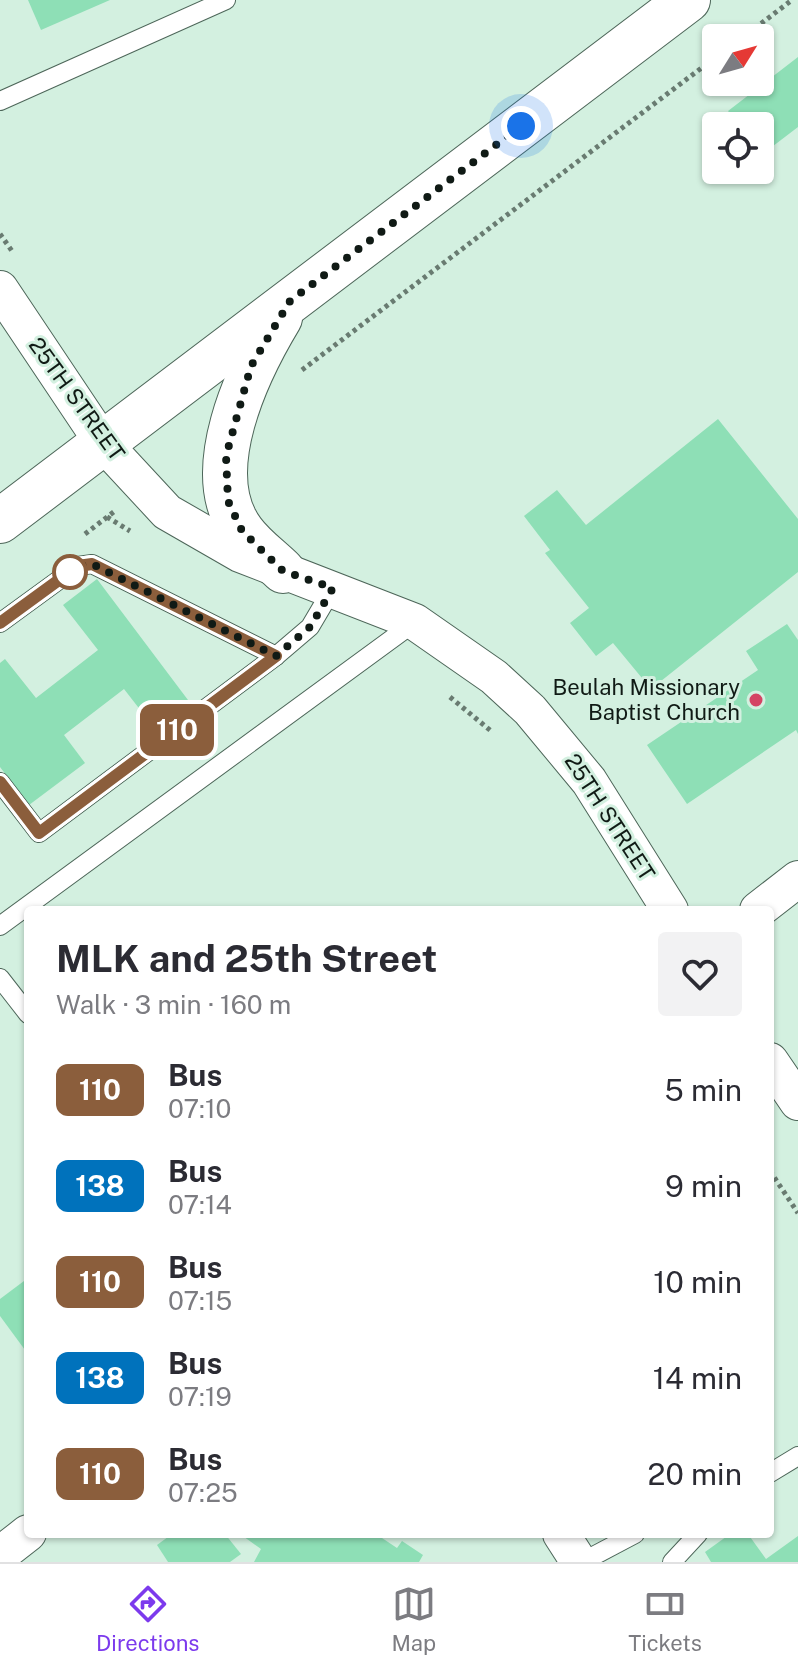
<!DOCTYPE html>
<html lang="en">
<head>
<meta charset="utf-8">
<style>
  :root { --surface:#fff; --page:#f2f2f3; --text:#2b2b33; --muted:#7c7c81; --line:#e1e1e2; --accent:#7c3aed }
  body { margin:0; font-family:"Public Sans",sans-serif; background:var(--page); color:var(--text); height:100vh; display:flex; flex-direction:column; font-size:30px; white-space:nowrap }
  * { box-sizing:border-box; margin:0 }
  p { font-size:26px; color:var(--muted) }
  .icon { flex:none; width:44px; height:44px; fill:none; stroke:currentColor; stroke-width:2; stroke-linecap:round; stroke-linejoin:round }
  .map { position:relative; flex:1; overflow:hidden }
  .details { position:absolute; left:24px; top:906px; width:750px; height:632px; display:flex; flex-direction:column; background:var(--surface); border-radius:8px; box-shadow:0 2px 6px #0004 }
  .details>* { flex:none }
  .badge { padding:0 16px; border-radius:12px; font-size:28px; line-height:52px }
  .needle { width:52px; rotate:53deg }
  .tools { position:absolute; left:702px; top:24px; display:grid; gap:16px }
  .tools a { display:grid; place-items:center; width:72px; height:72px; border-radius:8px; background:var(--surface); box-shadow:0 2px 6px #0004; font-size:40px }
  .you { position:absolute; width:40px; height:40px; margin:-20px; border:6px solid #fff; border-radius:50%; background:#1a73e8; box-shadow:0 0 0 12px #1a73e833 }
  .map>.badge { position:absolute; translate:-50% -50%; box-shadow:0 0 0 4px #fff }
  .round { display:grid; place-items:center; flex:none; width:84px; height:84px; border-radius:8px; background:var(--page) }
  .head { display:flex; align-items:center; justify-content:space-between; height:136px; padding:0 32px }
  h1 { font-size:38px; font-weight:700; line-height:60px }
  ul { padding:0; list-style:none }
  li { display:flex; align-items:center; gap:24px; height:96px; padding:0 32px }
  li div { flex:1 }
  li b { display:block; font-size:30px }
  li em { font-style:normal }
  li .badge { min-width:88px; font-weight:700; text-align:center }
  .tab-bar { display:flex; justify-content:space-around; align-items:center; height:112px; border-top:2px solid var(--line); background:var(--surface); font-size:22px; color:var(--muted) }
  .tab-bar a { display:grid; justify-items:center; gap:4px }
  .tab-bar .selected { color:var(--accent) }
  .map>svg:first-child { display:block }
</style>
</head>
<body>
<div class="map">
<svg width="798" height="1562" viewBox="0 0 798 1562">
  <rect width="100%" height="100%" fill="#d3f0e0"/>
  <g fill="#8edfb6">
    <polygon points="28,0 110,0 41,30"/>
    <polygon points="798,57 798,127 760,156 760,126 740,126 728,111"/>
    <polygon points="718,419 798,519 798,572 651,689 613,643 596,656 570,623 589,608 545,553 550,550 524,516 557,490 586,525"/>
    <polygon points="97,579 194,708 159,734 124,689 64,735 85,763 29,805 0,767 0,663 5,659 36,698 98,650 63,605"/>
    <polygon points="787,624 798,640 798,734 796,730 687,804 647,745 758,670 746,651"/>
    <polygon points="28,1278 28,1348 25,1350 0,1316 0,1299"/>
    <polygon points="172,1534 225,1534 241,1554 230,1562 168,1562 157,1545"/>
    <polygon points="240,1534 376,1534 397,1548 402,1541 423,1555 419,1562 254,1562 261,1549"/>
    <polygon points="730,1534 748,1534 766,1559 798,1536 798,1562 711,1562 705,1552"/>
  </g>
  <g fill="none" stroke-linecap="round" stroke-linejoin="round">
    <g stroke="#4d6659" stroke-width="20">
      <g id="lane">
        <polyline points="0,101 226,0"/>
        <polyline points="0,623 78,566 92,564 276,656"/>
        <polyline points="0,782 39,833 276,656 310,627 333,588"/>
        <polyline points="0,926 415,622"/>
        <polyline points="0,978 28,1014"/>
        <polyline points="770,1473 798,1456"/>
        <polyline points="582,1562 635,1534"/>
        <polyline points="672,1562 698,1534"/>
      </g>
    </g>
    <g stroke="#4d6659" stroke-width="38">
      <g id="street">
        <polyline points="0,289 103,443 167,512 240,554 415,622 494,677 530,710 589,781 670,910"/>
        <polyline points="758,910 798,879"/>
        <polyline points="770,1061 798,1102"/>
        <polyline points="561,1534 579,1562"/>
        <polyline points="0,1555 28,1533"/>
      </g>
    </g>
    <g stroke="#4d6659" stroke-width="46">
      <g id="secondary">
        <path d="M280 318C248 371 198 473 243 532 254 547 271 559 283 571"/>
        <polyline points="0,521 688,0"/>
      </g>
    </g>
    <g stroke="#697b71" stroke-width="5" stroke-dasharray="4 4" stroke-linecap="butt">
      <polyline points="742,38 792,0"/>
      <polyline points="0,234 12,251"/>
      <polyline points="302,370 716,57"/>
      <polyline points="107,517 130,531"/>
      <polyline points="85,534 115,511"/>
      <polyline points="450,697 491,731"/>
      <polyline points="770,1171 798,1213"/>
    </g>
    <use href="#lane" stroke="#fff" stroke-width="18"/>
    <use href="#street" stroke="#fff" stroke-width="36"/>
    <use href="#secondary" stroke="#fff" stroke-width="44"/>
  </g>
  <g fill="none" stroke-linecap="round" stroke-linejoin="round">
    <g stroke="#fff" stroke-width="18">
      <polyline id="line" points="0,623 78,566 92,564 276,656 39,833 0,782"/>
    </g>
    <use href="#line" stroke="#8b5e3c" stroke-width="12"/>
    <polyline stroke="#101a15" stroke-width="8" stroke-dasharray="0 14.4" points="70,572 78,566 92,564 276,656 310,627 333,588 283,571 242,531 228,501 226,456 251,366 290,301 521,126"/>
  </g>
  <circle fill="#fff" stroke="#8b5e3c" stroke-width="4" cx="70" cy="572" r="16"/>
  <circle fill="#d44464" stroke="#d3f0e0" stroke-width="3" cx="756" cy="700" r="8"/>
  <g text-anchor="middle" stroke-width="6" stroke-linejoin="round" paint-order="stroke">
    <g font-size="22" fill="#101a15" stroke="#d3f0e0">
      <text transform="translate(77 399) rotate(54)" y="8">25TH STREET</text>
      <text transform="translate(610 817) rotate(57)" y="8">25TH STREET</text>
    </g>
    <g font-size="22" fill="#101a15" stroke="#d3f0e0" text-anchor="end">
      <text x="740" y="695">Beulah Missionary<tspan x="740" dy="25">Baptist Church</tspan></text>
    </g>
  </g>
</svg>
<div class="tools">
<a><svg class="needle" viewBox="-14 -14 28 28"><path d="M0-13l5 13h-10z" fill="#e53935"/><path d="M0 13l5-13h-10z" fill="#7c7c81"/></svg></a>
<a><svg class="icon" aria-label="locate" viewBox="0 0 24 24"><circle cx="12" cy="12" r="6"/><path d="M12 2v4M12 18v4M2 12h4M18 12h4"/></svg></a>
</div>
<div class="you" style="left:521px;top:126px"></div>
<b class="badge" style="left:177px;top:730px;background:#8b5e3c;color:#fff">110</b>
<section class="details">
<div class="head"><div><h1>MLK and 25th Street</h1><p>Walk · 3 min · 160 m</p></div><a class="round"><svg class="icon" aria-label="heart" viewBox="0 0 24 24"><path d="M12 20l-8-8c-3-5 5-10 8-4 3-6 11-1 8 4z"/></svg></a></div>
<ul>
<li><span class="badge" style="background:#8b5e3c;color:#fff">110</span><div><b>Bus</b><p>07:10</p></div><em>5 min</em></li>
<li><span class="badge" style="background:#0072bc;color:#fff">138</span><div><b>Bus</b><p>07:14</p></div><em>9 min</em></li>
<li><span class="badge" style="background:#8b5e3c;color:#fff">110</span><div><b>Bus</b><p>07:15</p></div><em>10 min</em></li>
<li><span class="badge" style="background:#0072bc;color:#fff">138</span><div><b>Bus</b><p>07:19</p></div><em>14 min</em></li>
<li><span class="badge" style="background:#8b5e3c;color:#fff">110</span><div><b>Bus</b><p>07:25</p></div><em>20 min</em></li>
</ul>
</section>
</div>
<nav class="tab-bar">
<a class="selected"><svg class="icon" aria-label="directions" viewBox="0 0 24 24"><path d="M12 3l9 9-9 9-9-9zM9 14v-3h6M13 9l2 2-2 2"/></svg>Directions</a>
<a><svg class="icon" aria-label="map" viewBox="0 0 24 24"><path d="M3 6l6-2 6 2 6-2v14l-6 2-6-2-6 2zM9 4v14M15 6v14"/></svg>Map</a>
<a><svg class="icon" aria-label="tickets" viewBox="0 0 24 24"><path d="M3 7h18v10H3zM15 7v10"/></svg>Tickets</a>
</nav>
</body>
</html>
